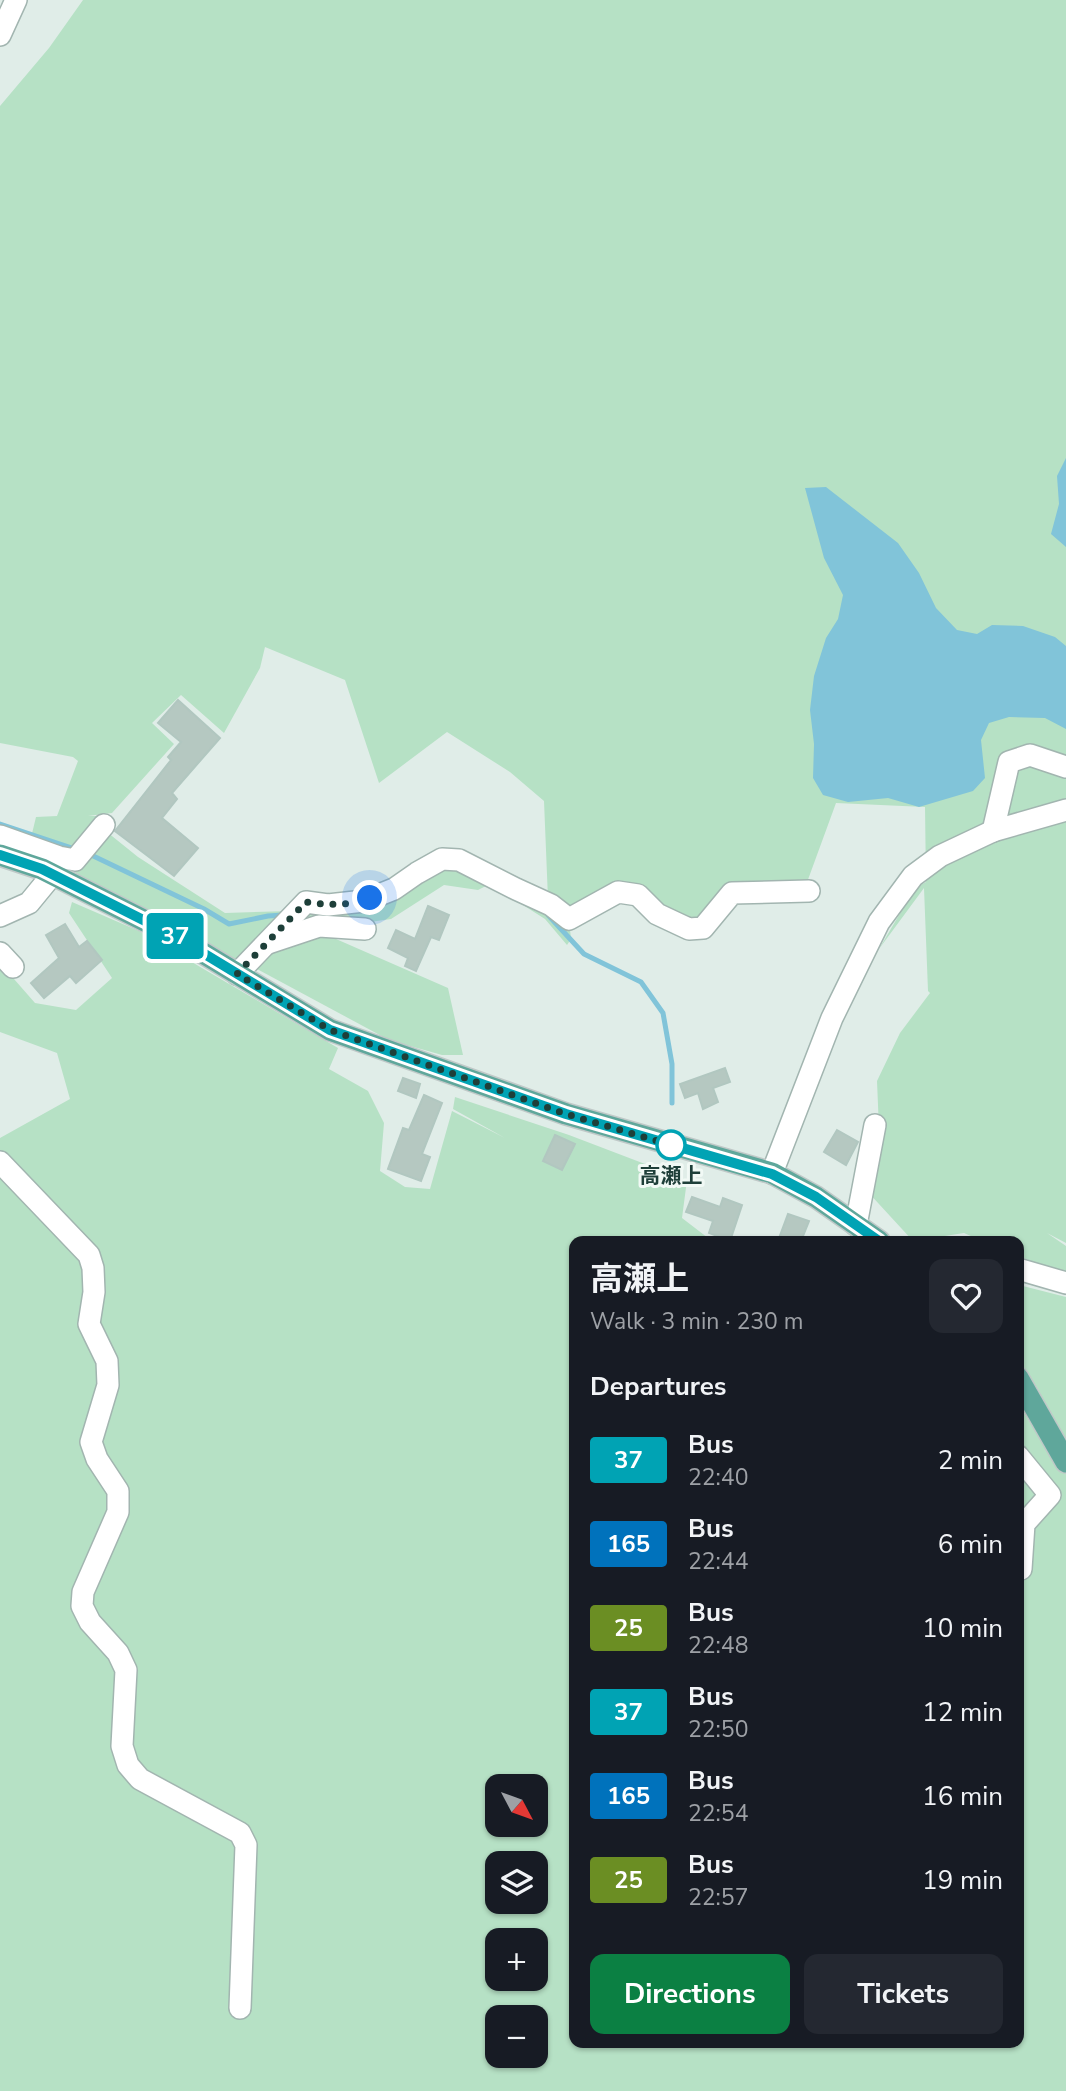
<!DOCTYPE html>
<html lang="en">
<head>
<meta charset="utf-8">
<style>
  :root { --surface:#171b24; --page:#242831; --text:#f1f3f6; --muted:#9ea1a6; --accent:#0b8043 }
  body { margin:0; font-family:"Nunito Sans","Noto Sans JP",sans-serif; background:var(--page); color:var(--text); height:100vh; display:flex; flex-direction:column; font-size:26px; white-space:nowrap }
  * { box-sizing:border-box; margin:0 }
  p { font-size:23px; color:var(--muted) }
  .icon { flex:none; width:38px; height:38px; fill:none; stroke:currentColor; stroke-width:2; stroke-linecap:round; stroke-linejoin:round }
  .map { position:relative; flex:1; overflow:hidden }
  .drawer { position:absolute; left:569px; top:1236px; width:455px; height:812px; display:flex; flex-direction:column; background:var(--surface); border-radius:14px; box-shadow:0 2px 5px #0004 }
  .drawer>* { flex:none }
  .badge { padding:0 14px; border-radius:5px; font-size:24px; line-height:46px }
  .needle { width:46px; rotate:131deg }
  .controls { position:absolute; left:485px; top:1774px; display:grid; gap:14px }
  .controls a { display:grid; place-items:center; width:63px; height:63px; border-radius:14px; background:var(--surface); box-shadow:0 2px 5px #0004; font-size:35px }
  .you { position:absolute; width:35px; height:35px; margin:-18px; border:5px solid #fff; border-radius:50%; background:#1a73e8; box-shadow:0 0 0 10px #1a73e833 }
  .map>.badge { position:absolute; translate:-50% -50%; box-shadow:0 0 0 4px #fff }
  h2 { padding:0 21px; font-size:26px; line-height:63px }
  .round { display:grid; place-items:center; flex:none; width:74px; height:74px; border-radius:14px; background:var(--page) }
  .summary { display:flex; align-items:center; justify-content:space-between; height:119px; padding:0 21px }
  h1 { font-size:33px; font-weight:700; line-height:52px }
  .action { display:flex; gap:14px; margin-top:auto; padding:14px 21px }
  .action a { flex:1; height:80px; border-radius:14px; background:var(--accent); color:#fff; font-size:28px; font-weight:700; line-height:80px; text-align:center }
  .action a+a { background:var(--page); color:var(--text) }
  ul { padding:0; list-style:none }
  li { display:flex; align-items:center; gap:21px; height:84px; padding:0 21px }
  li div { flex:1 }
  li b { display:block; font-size:26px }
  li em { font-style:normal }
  li .badge { min-width:77px; font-weight:700; text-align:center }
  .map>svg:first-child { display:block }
</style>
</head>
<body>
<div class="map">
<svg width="1066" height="2091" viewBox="0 0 1066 2091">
  <rect width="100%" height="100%" fill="#e0ede8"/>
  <g fill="#b6e1c5" fill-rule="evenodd">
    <polygon points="83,0 1066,0 1066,1243 1047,1233 1066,1246 1066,1275 1019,1256 1018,1241 982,1241 964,1233 913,1241 867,1191 879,1129 877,1081 900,1033 930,993 928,991 924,888 879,949 915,888 926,882 925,807 836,803 802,896 732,893 703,928 638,895 569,919 571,939 567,945 545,919 490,884 478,890 444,885 391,919 349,925 320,932 448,988 463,1055 442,1055 389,1040 257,969 276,947 264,945 308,900 370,898 440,856 548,899 544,801 510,772 447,732 379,783 345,680 265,647 260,668 224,733 181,695 152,723 174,744 112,813 88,816 96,816 102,828 138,857 225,913 291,911 242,968 29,846 36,817 57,816 78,761 73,757 0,743 0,106 49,48"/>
    <path d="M72 902 139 931 338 1048 329 1069 368 1091 384 1123 380 1171 405 1187 430 1189 452 1111 505 1138 453 1109 455 1097 569 1135 687 1180 682 1218 712 1241H574V2042H1018L1019 1405 1049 1453 1059 1433 1038 1389 1019 1360V1285L1066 1297V2091H0V1138L70 1099 57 1053 0 1032V963L35 1003 76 1010 112 978 69 913ZM497 1787H536V1825H497ZM497 1864H536V1902H497ZM497 1941H536V1979H497ZM497 2018H536V2056H497Z"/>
  </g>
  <g fill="#81c4d9">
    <polygon points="1066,458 1066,547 1051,534 1059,504 1057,476"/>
    <polygon points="826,487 898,543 919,573 936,608 957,630 977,634 992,625 1023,626 1055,637 1066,646 1066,729 1045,718 1009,717 989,723 981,740 985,778 973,791 919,807 888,798 848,802 823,795 813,778 814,744 810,710 814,676 826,638 838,619 843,595 824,558 805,488"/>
  </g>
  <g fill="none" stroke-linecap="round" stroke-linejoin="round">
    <g stroke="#81c4d9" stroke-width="5">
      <polyline points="0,824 78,850"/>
      <polyline points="87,853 204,909 229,924 268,916 283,915"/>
      <polyline points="548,915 584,954 641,982 663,1013 672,1064 672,1103"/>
    </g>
  </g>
  <g fill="#b5c8c1" stroke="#b1c7c0" stroke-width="2">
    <polygon points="178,700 220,738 172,793 177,799 162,818 198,848 174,876 115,831 171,760 168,757 181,742 158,723"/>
    <polygon points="428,906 449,915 439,940 431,937 416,971 405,966 408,958 388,948 396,930 415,939"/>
    <polygon points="65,924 79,947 87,941 102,960 76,983 70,976 44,998 31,983 59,958 46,935"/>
    <polygon points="725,1068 730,1082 713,1088 718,1102 703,1109 698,1093 685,1098 680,1084"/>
    <polygon points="403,1078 420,1084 416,1098 398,1091"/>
    <polygon points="424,1095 442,1103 422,1154 430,1157 421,1181 388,1169 403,1128 409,1130"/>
    <polygon points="837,1130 858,1142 846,1165 824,1152"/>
    <polygon points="555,1135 575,1144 562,1170 543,1161"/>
    <polygon points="692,1197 720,1207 723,1198 742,1205 730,1241 709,1233 713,1221 686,1212"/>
    <polygon points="788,1214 809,1221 801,1241 778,1241"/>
  </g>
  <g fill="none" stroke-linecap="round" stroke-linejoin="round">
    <g stroke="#a2b5b0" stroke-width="24">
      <g id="minor">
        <polyline points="0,35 16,0"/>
        <polyline points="993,831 1009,762 1030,755 1066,767"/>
        <polyline points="0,836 59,857 75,860 104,825"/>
        <polyline points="0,916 29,903 52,875"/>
        <polyline points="268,943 319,926 365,929"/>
        <polyline points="0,953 13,967"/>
        <polyline points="237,974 306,902 328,905 364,901 394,889 417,873 442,859 459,860 516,889 551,905 569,919 618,892 638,895 657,914 689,929 703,928 732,893 809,891"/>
        <polyline points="0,1162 89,1255 93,1268 94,1292 89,1324 107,1361 108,1385 91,1442 97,1459 118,1491 118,1512 83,1592 82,1606 90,1622 118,1653 126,1670 122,1746 128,1765 140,1779 240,1833 246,1845 240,2008"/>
        <polyline points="772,1173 832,1018 879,922 913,876 940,856 993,831 1066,810"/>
        <polyline points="856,1225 875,1125"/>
        <polyline points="1018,1269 1066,1283"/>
        <polyline points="1018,1456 1050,1495 1024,1524 1021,1569"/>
      </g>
    </g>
    <g stroke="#c0c9c8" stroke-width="24">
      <g id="major">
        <polyline points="0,855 42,869 175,936 330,1030 566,1114 772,1173 816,1197 879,1241"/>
        <polyline points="1018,1378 1066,1462"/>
      </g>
    </g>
    <use href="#minor" stroke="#fff" stroke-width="21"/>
    <use href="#major" stroke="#5fa79b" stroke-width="21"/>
  </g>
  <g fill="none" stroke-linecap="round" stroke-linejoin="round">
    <g stroke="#fff" stroke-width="16">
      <polyline id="line" points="0,855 42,869 175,936 330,1030 566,1114 772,1174 816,1197 879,1241"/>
    </g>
    <use href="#line" stroke="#00a3b4" stroke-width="10"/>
    <path stroke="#1e3f39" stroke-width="7" stroke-dasharray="0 12.6" d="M370 898C350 906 326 905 306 902L237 974 330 1030 566 1114 671 1145"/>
  </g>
  <circle fill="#fff" stroke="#00a3b4" stroke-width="3.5" cx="671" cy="1145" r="14"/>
  <g text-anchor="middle" stroke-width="6" stroke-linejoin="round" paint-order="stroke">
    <g font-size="21" font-weight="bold" fill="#1e3f39" stroke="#f1f9f5">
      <text x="671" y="1183">高瀬上</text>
    </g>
  </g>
</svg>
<div class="controls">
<a><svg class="needle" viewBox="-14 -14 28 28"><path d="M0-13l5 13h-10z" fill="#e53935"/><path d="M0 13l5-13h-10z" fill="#9ea1a6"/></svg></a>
<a><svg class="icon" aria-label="layers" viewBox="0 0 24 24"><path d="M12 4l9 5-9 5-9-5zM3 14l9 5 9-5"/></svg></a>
<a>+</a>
<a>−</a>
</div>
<div class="you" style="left:370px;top:898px"></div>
<b class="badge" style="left:175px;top:936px;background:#00a3b4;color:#fff">37</b>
<section class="drawer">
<div class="summary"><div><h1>高瀬上</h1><p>Walk · 3 min · 230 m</p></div><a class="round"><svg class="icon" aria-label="heart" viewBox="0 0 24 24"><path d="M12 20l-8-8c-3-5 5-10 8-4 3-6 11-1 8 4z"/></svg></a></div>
<h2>Departures</h2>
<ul>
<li><span class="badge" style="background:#00a3b4;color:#fff">37</span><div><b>Bus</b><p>22:40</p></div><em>2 min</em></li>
<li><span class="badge" style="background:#0072bc;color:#fff">165</span><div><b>Bus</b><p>22:44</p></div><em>6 min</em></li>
<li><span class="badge" style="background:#6b8e23;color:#fff">25</span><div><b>Bus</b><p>22:48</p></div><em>10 min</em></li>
<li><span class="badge" style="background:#00a3b4;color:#fff">37</span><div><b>Bus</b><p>22:50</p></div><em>12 min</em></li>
<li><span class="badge" style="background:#0072bc;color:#fff">165</span><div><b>Bus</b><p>22:54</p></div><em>16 min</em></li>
<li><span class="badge" style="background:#6b8e23;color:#fff">25</span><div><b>Bus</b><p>22:57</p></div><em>19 min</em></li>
</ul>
<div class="action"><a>Directions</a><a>Tickets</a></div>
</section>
</div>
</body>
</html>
